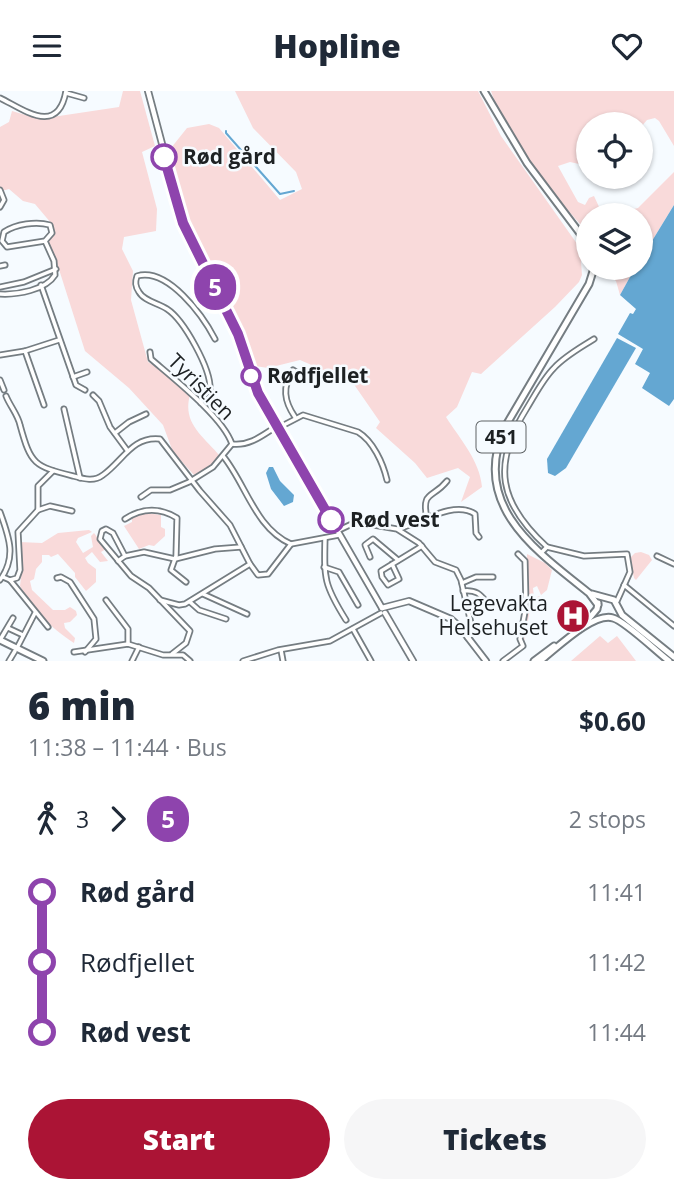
<!DOCTYPE html>
<html lang="en">
<head>
<meta charset="utf-8">
<style>
  :root { --surface:#fff; --page:#f6f6f7; --text:#1f2937; --muted:#747a83; --accent:#ab1435 }
  body { margin:0; font-family:"Open Sans",sans-serif; background:var(--page); color:var(--text); height:100vh; display:flex; flex-direction:column; font-size:26px; white-space:nowrap }
  * { box-sizing:border-box; margin:0 }
  p { font-size:23px; color:var(--muted) }
  .icon { flex:none; width:38px; height:38px; fill:none; stroke:currentColor; stroke-width:2; stroke-linecap:round; stroke-linejoin:round }
  .map { position:relative; height:570px; overflow:hidden }
  .drawer { display:flex; flex-direction:column; background:var(--surface); flex:1 }
  .drawer>* { flex:none }
  .badge { padding:0 14px; border-radius:23px; font-size:24px; line-height:46px }
  .controls { position:absolute; left:576px; top:21px; display:grid; gap:14px }
  .controls a { display:grid; place-items:center; width:77px; height:77px; border-radius:50%; background:var(--surface); box-shadow:0 2px 5px #0004; font-size:35px }
  .map>.badge { position:absolute; translate:-50% -50%; box-shadow:0 0 0 4px #fff }
  .legs { display:flex; align-items:center; gap:10px; height:77px; padding:0 28px; font-size:23px }
  .legs p { margin-inline-start:auto }
  .head { display:flex; align-items:center; justify-content:space-between; height:119px; padding:0 28px }
  h1 { font-size:38px; font-weight:800; line-height:52px }
  .cta { display:flex; gap:14px; margin-top:auto; padding:14px 28px }
  .cta a { flex:1; height:80px; border-radius:42px; background:var(--accent); color:#fff; font-size:28px; font-weight:800; line-height:80px; text-align:center }
  .cta a+a { background:var(--page); color:var(--text) }
  ul { padding:0 28px; list-style:none }
  li { display:flex; align-items:center; gap:24px; height:70px; font-size:26px }
  li i { display:grid; place-items:center; width:10px; height:100%; margin:0 9px; background:currentColor }
  li i::after { content:''; width:18px; height:18px; margin:-9px; border:5px solid; border-radius:50%; background:var(--surface) }
  li p { margin-inline-start:auto }
  li:first-child i { background:linear-gradient(#0000 50%,currentColor 0) }
  li:last-child i { background:linear-gradient(currentColor 50%,#0000 0) }
  header { display:flex; justify-content:space-between; align-items:center; height:91px; padding:0 28px; background:var(--surface); font-size:32px; font-weight:800 }
  .map>svg:first-child { display:block }
</style>
</head>
<body>
<header><svg class="icon" aria-label="menu" viewBox="0 0 24 24"><path d="M4 6h16M4 12h16M4 18h16"/></svg>Hopline<svg class="icon" aria-label="heart" viewBox="0 0 24 24"><path d="M12 20l-8-8c-3-5 5-10 8-4 3-6 11-1 8 4z"/></svg></header>
<div class="map">
<svg width="674" height="570" viewBox="0 0 674 570">
  <rect width="100%" height="100%" fill="#f6fbff"/>
  <g fill="#f9dada">
    <path d="M123 0H140L155 55 142 61 157 118 156 140 124 146 122 158 133 180 131 209 148 271 172 286 190 304C182 332 203 345 220 365L213 373 194 384 173 361 163 334 129 297 85 260 56 169 46 151 55 141 51 132 35 113 23 110 9 98 2 100 0 98V36L9 31 12 20 39 28 119 16Z"/>
    <path d="M235 0H478L501 45 580 157 582 184 579 191 555 216 481 283 472 281 457 316 446 326C460 348 480 370 482 396L461 411 470 386 458 377 427 387 415 372 376 337 380 331 353 292 300 269 268 277 255 275 234 222 195 148 167 62 187 37 209 33 219 37 280 109 302 98 296 81 253 37Z"/>
    <path d="M491 0H674V55L659 30 655 27 647 29 641 36 640 33H588V75L570 71 558 75 578 111 585 114 589 107 594 105 600 118 618 122 638 117 674 81V114L641 168 640 124H588L587 140C558 111 503 39 491 0Z"/>
    <polygon points="608,177 635,177 620,204 616,190 607,183"/>
    <polygon points="138,421 161,424 161,436 165,438 165,445 154,455 149,454 139,458 124,435 132,431 132,427"/>
    <path d="M89 439 92 441 78 447 76 451 83 462 93 456 91 445 94 442 106 458 101 461 108 470 100 471 92 461 85 467 88 472 96 478V491L86 500 75 486V482L58 463 51 466 49 464H42V471L36 478 34 488 30 490 32 499 53 519H65L70 516 76 520 77 524 70 531 64 532 65 537 75 547 74 552C50 536 35 521 20 495L22 478 19 451 42 452 58 442Z"/>
    <polygon points="641,461 649,464 652,469 636,489 634,487 630,467 635,462"/>
    <polygon points="527,463 545,472 552,479 547,499 541,504 537,495 533,497 534,507 540,505 531,513 524,551 522,547 526,520"/>
    <polygon points="600,545 608,552 617,545 636,570 571,570"/>
  </g>
  <g fill="#64a7d2">
    <polygon points="674,114 674,308 669,315 642,297 650,282 635,273 643,258 618,243 630,222 633,223 636,218 620,204 635,177 640,177 641,168"/>
    <polygon points="617,247 636,257 566,377 555,385 548,382 547,368"/>
    <polygon points="269,376 273,376 280,390 294,404 293,411 284,415 271,398 266,382"/>
  </g>
  <g fill="none" stroke-linecap="round" stroke-linejoin="round">
    <polyline stroke="#64a7d2" stroke-width="2" points="226,40 226,42 280,103 294,100"/>
    <g stroke="#757d82" stroke-width="7">
      <g id="minor">
        <polyline points="66,2 84,7"/>
        <path d="M0 7C23 18 58 46 66 0"/>
        <polyline points="0,99 4,109 0,116"/>
        <polyline points="0,175 5,174"/>
        <polyline points="41,194 76,294 85,299"/>
        <polyline points="0,196 24,191 56,178"/>
        <path d="M0 203C17 204 46 199 55 184L54 170 45 150 52 142 50 134C36 130 16 133 4 141L2 150 7 156 45 150"/>
        <polyline points="25,260 44,314"/>
        <polyline points="0,264 25,260 59,249"/>
        <polyline points="73,286 87,281"/>
        <polyline points="0,289 4,299"/>
        <polyline points="93,304 99,310 110,336 127,359"/>
        <path d="M6 305C10 315 18 324 20 334 31 374 34 375 73 385 84 388 94 391 103 384 123 370 132 345 160 348L200 400 230 434 250 473 258 484 268 483 291 453 339 444"/>
        <path d="M201 312 202 307 210 298C211 278 184 229 167 218 158 212 144 210 139 201 135 195 135 191 137 185 168 176 203 225 215 248"/>
        <polyline points="64,318 80,387"/>
        <path d="M295 326C284 310 282 296 293 279L310 290"/>
        <path d="M278 337 303 324 358 341C373 350 383 372 387 389"/>
        <polyline points="115,342 129,331 146,323"/>
        <path d="M232 353C247 355 259 347 271 339"/>
        <path d="M223 365C246 393 255 437 291 453"/>
        <path d="M141 406 151 399H170L189 391 213 376 232 353C223 326 173 287 151 268L150 261"/>
        <polyline points="38,419 50,415 72,420"/>
        <path d="M0 421C9 446 17 466 0 489"/>
        <path d="M125 428C142 417 159 416 177 427L176 465 171 479 186 491"/>
        <path d="M427 428C421 399 433 408 447 390"/>
        <path d="M398 438C420 432 454 409 475 423L476 442 479 446"/>
        <polyline points="337,440 356,431 397,438 419,452 435,471 456,479 461,489 473,541 468,547"/>
        <path d="M325 447C324 488 324 494 346 529"/>
        <path d="M547 456C499 412 491 374 527 317 535 304 543 288 554 277 565 265 580 257 594 248"/>
        <polyline points="542,461 547,456 584,465 627,463 630,481 617,510"/>
        <polyline points="125,465 113,442 106,438 102,440 100,448 131,485 149,497 190,540 186,552 172,563"/>
        <polyline points="657,465 674,473"/>
        <polyline points="370,466 365,454 373,448 398,469"/>
        <polyline points="118,470 125,465 144,461 175,468 215,458 241,456"/>
        <polyline points="392,473 399,488 388,494 382,486 381,480 422,455"/>
        <polyline points="324,476 339,481 358,514"/>
        <polyline points="3,486 10,489 48,536"/>
        <polyline points="57,487 61,486 70,491 94,528 96,548 85,561"/>
        <polyline points="10,489 17,487 20,479 18,441 38,419 38,395 53,380"/>
        <polyline points="462,492 476,486 493,486"/>
        <polyline points="624,494 674,535"/>
        <path d="M463 500C480 498 482 507 492 517"/>
        <polyline points="203,503 247,523"/>
        <polyline points="106,509 128,538 128,553"/>
        <polyline points="160,509 179,514 185,513 250,473"/>
        <polyline points="190,511 199,519 226,528"/>
        <polyline points="8,537 23,544"/>
        <polyline points="353,538 371,570"/>
        <polyline points="0,549 13,527"/>
        <polyline points="17,557 35,522"/>
        <polyline points="281,559 283,570"/>
        <polyline points="74,561 128,553 163,564 183,564 190,570"/>
        <polyline points="9,570 15,560"/>
        <polyline points="132,570 139,556"/>
        <polyline points="243,570 278,559 330,550 381,522"/>
        <polyline points="503,570 523,555 520,548 526,515 525,470 518,463"/>
      </g>
    </g>
    <g stroke="#757d82" stroke-width="8">
      <g id="tertiary">
        <polyline points="148,0 183,132 238,243 258,302 382,517"/>
        <polyline points="382,517 409,510 451,528 459,535 486,570"/>
        <polyline points="385,522 413,570"/>
      </g>
    </g>
    <g stroke="#757d82" stroke-width="9">
      <g id="primary">
        <polyline points="484,0 527,72 588,153"/>
        <path d="M594 177 589 193 505 336C470 414 535 459 589 502L598 514"/>
        <polyline points="592,503 614,509 622,524 674,566"/>
        <polyline points="587,530 597,518 598,512"/>
        <polyline points="0,549 43,570"/>
        <polyline points="534,570 554,555"/>
        <path d="M540 570C556 558 593 521 613 527 625 530 657 561 669 570"/>
      </g>
    </g>
    <use href="#minor" stroke="#fff" stroke-width="3.5"/>
    <use href="#tertiary" stroke="#fff" stroke-width="4.5"/>
    <use href="#primary" stroke="#fff" stroke-width="5"/>
  </g>
  <g fill="none" stroke-linecap="round" stroke-linejoin="round">
    <g stroke="#fff" stroke-width="16">
      <polyline id="line-1" points="164,66 183,132 238,243 258,302 331,429"/>
    </g>
    <use href="#line-1" stroke="#8e44ad" stroke-width="10"/>
  </g>
  <defs>
    <g id="hospital-disc" transform="scale(1.75)"><circle r="9.5" fill="#ab1435" stroke="#f6fbff"/><path d="M-5-5h3v3.5h4V-5h3V5h-3V1.5h-4V5h-3Z" fill="#fff"/></g>
  </defs>
  <g fill-rule="evenodd">
    <use href="#hospital-disc" x="573" y="525"/>
  </g>
  <g fill="#fff" stroke="#8e44ad" stroke-width="3.5">
    <circle cx="164" cy="66" r="12"/>
    <circle cx="251" cy="285" r="9"/>
    <circle cx="331" cy="429" r="12"/>
  </g>
  <g text-anchor="middle" stroke-width="5" stroke-linejoin="round" paint-order="stroke">
    <rect fill="#f6fbff" stroke="#5e6265" stroke-width="2" x="476.5" y="330.5" width="49" height="31" rx="5"/>
    <g font-size="19" font-weight="bold" fill="#1d2123">
      <text x="501" y="353">451</text>
    </g>
    <g font-size="21" font-weight="bold" fill="#1d2123" stroke="#f6fbff" text-anchor="start">
      <text x="183" y="73">Rød gård</text>
      <text x="267" y="292">Rødfjellet</text>
      <text x="350" y="436">Rød vest</text>
    </g>
    <g font-size="21" fill="#1d2123" stroke="#f6fbff">
      <text transform="translate(201 296) rotate(45)" y="7">Tyristien</text>
    </g>
    <g font-size="21" fill="#1d2123" stroke="#f6fbff" text-anchor="end">
      <text x="548" y="520">Legevakta<tspan x="548" dy="24">Helsehuset</tspan></text>
    </g>
  </g>
</svg>
<div class="controls">
<a><svg class="icon" aria-label="locate" viewBox="0 0 24 24"><circle cx="12" cy="12" r="6"/><path d="M12 2v4M12 18v4M2 12h4M18 12h4"/></svg></a>
<a><svg class="icon" aria-label="layers" viewBox="0 0 24 24"><path d="M12 4l9 5-9 5-9-5zM3 14l9 5 9-5"/></svg></a>
</div>
<b class="badge" style="left:215px;top:196px;background:#8e44ad;color:#fff">5</b>
</div>
<section class="drawer">
<div class="head"><div><h1>6 min</h1><p>11:38 – 11:44 · Bus</p></div><b>$0.60</b></div>
<div class="legs"><svg class="icon" aria-label="walk" viewBox="0 0 24 24"><circle cx="13" cy="4" r="2"/><path d="M13 8l-2 6 4 7M11 14l-3 7M7 12l3-4h3l4 4"/></svg>3<svg class="icon" aria-label="forward" viewBox="0 0 24 24"><path d="M9 5l7 7-7 7"/></svg><b class="badge" style="background:#8e44ad;color:#fff">5</b><p>2 stops</p></div>
<ul>
<li><i style="color:#8e44ad"></i><b>Rød gård</b><p>11:41</p></li>
<li><i style="color:#8e44ad"></i><span>Rødfjellet</span><p>11:42</p></li>
<li><i style="color:#8e44ad"></i><b>Rød vest</b><p>11:44</p></li>
</ul>
<div class="cta"><a>Start</a><a>Tickets</a></div>
</section>
</body>
</html>
